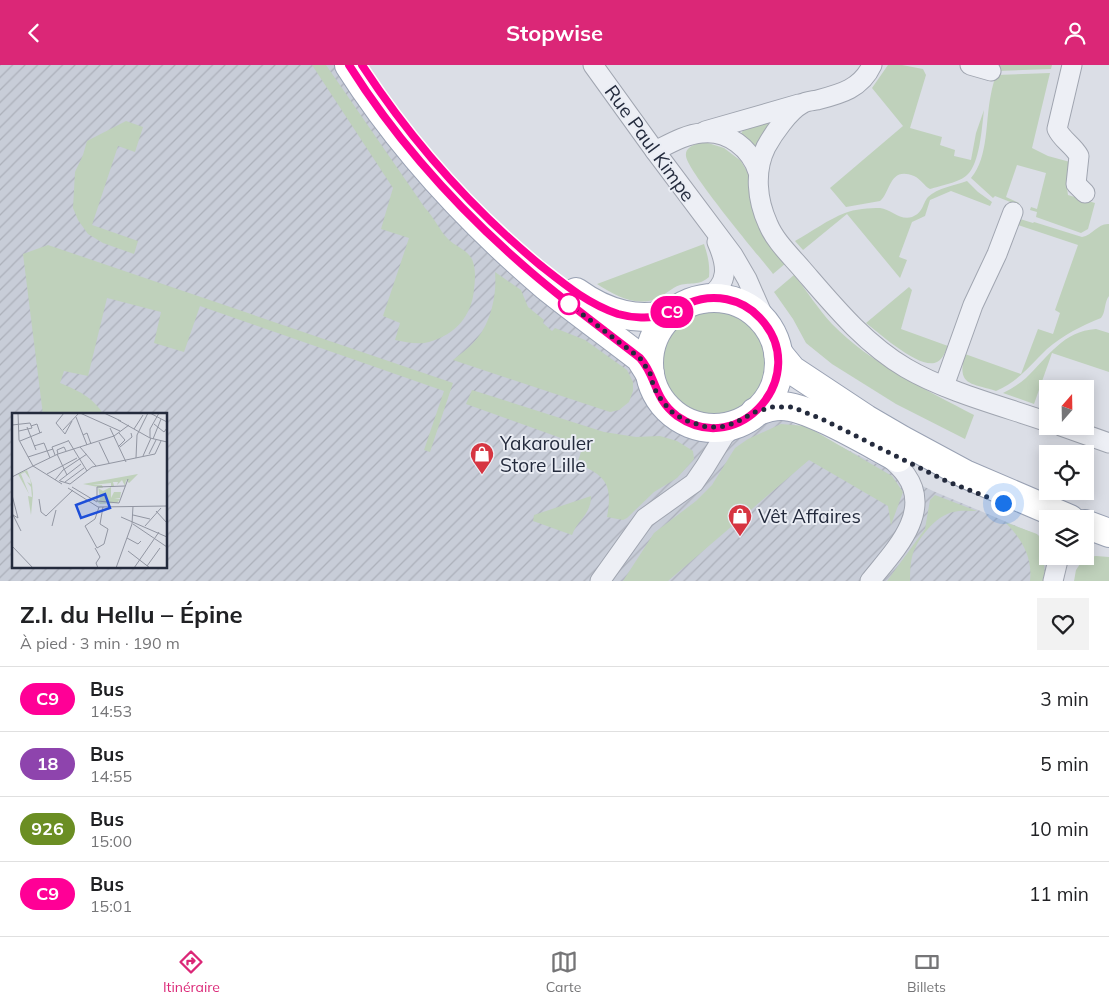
<!DOCTYPE html>
<html lang="fr">
<head>
<meta charset="utf-8">
<style>
  :root { --surface:#fff; --page:#f2f2f2; --text:#202124; --muted:#757577; --line:#e0e0e0; --accent:#db2777 }
  body { margin:0; font-family:Mulish,sans-serif; background:var(--page); color:var(--text); height:100vh; display:flex; flex-direction:column; font-size:19px; white-space:nowrap }
  * { box-sizing:border-box; margin:0 }
  p { font-size:16px; color:var(--muted) }
  .icon { flex:none; width:28px; height:28px; fill:none; stroke:currentColor; stroke-width:2; stroke-linecap:round; stroke-linejoin:round }
  .map { position:relative; height:516px; overflow:hidden }
  .drawer { display:flex; flex-direction:column; background:var(--surface); flex:1 }
  .drawer>* { flex:none }
  .badge { padding:0 10px; border-radius:16px; font-size:18px; line-height:32px }
  .needle { width:32px; rotate:20deg }
  .fabs { position:absolute; left:1039px; top:315px; display:grid; gap:10px }
  .fabs a { display:grid; place-items:center; width:55px; height:55px; border-radius:0px; background:var(--surface); box-shadow:0 2px 12px #0003; font-size:25px }
  .you { position:absolute; width:25px; height:25px; margin:-12px; border:4px solid #fff; border-radius:50%; background:#1a73e8; box-shadow:0 0 0 8px #1a73e833 }
  .map>.badge { position:absolute; translate:-50% -50%; box-shadow:0 0 0 2px #fff }
  .round { display:grid; place-items:center; flex:none; width:52px; height:52px; border-radius:0px; background:var(--page) }
  .summary { display:flex; align-items:center; justify-content:space-between; height:85px; padding:0 20px }
  h1 { font-size:24px; font-weight:700; line-height:38px }
  ul { padding:0; list-style:none }
  li { display:flex; align-items:center; gap:15px; height:65px; padding:0 20px; border-top:1px solid var(--line) }
  li div { flex:1 }
  li b { display:block; font-size:19px }
  li em { font-style:normal }
  li .badge { min-width:55px; font-weight:700; text-align:center }
  header { display:flex; justify-content:space-between; align-items:center; height:65px; padding:0 20px; background:var(--accent); color:#fff; font-size:22px; font-weight:700 }
  .tabs { display:flex; justify-content:space-around; align-items:center; height:70px; border-top:1px solid var(--line); background:var(--surface); font-size:14px; color:var(--muted) }
  .tabs a { display:grid; justify-items:center; gap:2px }
  .tabs .selected { color:var(--accent) }
  .map>svg:first-child { display:block }
</style>
</head>
<body>
<header><svg class="icon" aria-label="back" viewBox="0 0 24 24"><path d="M15 5l-7 7 7 7"/></svg>Stopwise<svg class="icon" aria-label="person" viewBox="0 0 24 24"><circle cx="12" cy="8" r="4"/><path d="M4 21q1-7 8-7t8 7"/></svg></header>
<div class="map">
<svg width="1109" height="516" viewBox="0 0 1109 516">
  <defs>
    <pattern id="industrial-furrows" width="10" height="10" patternUnits="userSpaceOnUse" patternTransform="scale(1.25)"><rect width="10" height="10" fill="#c8cdd8"/><path d="M-1 1l2-2M0 10L10 0M9 11l2-2" fill="none" stroke="#acb0ba"/></pattern>
  </defs>
  <rect width="100%" height="100%" fill="#dbdee6"/>
  <path fill="url(#industrial-furrows)" fill-rule="evenodd" d="M0 0H361L461 133 587 243 697 311 775 350 933 426 1047 474 1048 491H1068L1060 516H0ZM14 350H166V502H14Z"/>
  <g fill="#bfd1bb">
    <path d="M312 0H326L425 143C434 152 439 165 448 174 456 182 470 186 473 197 476 206 475 216 474 224 472 251 455 270 429 277 419 280 405 277 395 275L400 258 383 251 409 173 381 164 393 123Z"/>
    <path d="M888 0H902L923 4 926 10 910 63 942 72 940 80 955 85 954 91 971 95 976 68 984 45C982 61 980 99 967 110 960 117 940 121 930 124 924 121 921 114 914 111 889 101 891 127 880 136L846 142 830 123 903 61 872 23Z"/>
    <polygon points="999,0 1052,0 1051,4 997,6"/>
    <path d="M1050 8 1032 83 1048 91 1070 97 1073 102 1067 123 1068 130 1095 138 1088 164 1081 168 1036 152 1037 147 1030 145 1031 142 1037 144 1046 108 1017 100 1006 132 1019 138 1018 140 995 131 993 133 971 113C989 91 985 56 991 29 992 23 994 16 996 10Z"/>
    <polygon points="126,56 143,62 135,87 118,81 92,160 138,176 134,189 103,178 88,169 78,155 73,143 75,107 83,90 87,76"/>
    <polygon points="768,58 771,60 761,79 753,82 741,69 743,65"/>
    <path d="M698 78H708L724 83 741 96 749 110V132L763 170 786 198 773 209C759 191 687 106 686 91 685 83 692 81 698 78Z"/>
    <path d="M967 116 978 127 992 137 990 141 951 126 930 135 925 151 912 157 899 192 907 195 900 213 847 149 803 185 795 176C811 167 829 154 845 148 854 144 870 143 880 143 891 144 900 156 912 152 924 147 922 139 928 132 937 123 956 120 967 116Z"/>
    <path d="M1020 154 1033 158 1034 157 1082 172C1093 170 1098 158 1109 159V231C1104 237 1106 247 1101 253 1081 261 1063 270 1047 284 1029 301 1019 316 996 326 971 318 956 321 965 289L1021 309 1038 264 1053 269 1060 248 1055 245 1078 180 1018 160Z"/>
    <path d="M704 179C708 191 710 200 709 212 699 221 691 217 680 220 671 223 664 231 656 234 635 242 614 230 597 219Z"/>
    <path d="M48 180 453 318 430 387 424 385 444 326 200 241 184 287 154 278 161 247 107 233 88 311 64 306 60 318C77 325 93 332 104 350L91 348 90 350H43L23 189Z"/>
    <path d="M495 207 521 225 528 242 544 255 543 258 552 266 555 263 585 275 627 305 633 317V326L629 337 619 345 610 347 453 295C460 289 468 284 474 277 491 259 497 230 495 207Z"/>
    <path d="M794 210C807 226 818 244 832 259 871 299 925 324 974 350L965 374 896 339 832 299 806 278 793 254 774 227Z"/>
    <path d="M909 222 912 225 901 264 948 281C945 287 943 294 937 297 921 306 879 268 866 258Z"/>
    <circle cx="714" cy="298" r="55"/>
    <path d="M1096 264 1109 268V307L1052 288 1034 339 1003 328C1011 324 1019 319 1026 313 1048 292 1063 266 1096 264Z"/>
    <path d="M472 325 604 367 636 372 660 371 677 376 693 386 694 394 677 413 654 427 627 453 623 455 607 452C613 420 606 410 577 399L583 381 466 339Z"/>
    <polygon points="781,359 806,361 892,411 903,427 891,460 888,441 809,395 668,516 623,516 654,468 696,436 712,420 735,383 748,374"/>
    <path d="M935 430 977 446C969 446 961 445 953 447 935 451 916 475 912 492 910 500 910 508 910 516H887L925 464 930 435Z"/>
    <path d="M591 431C591 450 578 454 572 470L533 456 534 450Z"/>
    <path d="M1005 457 1037 469 1043 476 1045 516H1030C1033 492 1021 473 1005 457Z"/>
    <polygon points="1096,491 1109,492 1109,516 1074,516 1076,505 1084,493"/>
  </g>
  <g fill="none" stroke-linecap="round" stroke-linejoin="round">
    <g stroke="#a0a5b0" stroke-width="21">
      <g id="street">
        <polyline points="593,0 655,86 733,190 747,214 768,262"/>
        <path d="M872 0C861 24 840 29 817 35 812 36 806 36 802 39 789 46 773 69 766 82 754 106 757 135 768 159 775 176 790 190 802 204 834 241 864 278 906 303 947 327 1002 341 1048 357"/>
        <polyline points="970,0 991,6"/>
        <path d="M1072 0 1057 64C1062 75 1073 80 1079 91L1076 119 1085 128"/>
        <polyline points="705,66 799,39"/>
        <path d="M655 86C669 79 686 69 702 68 728 65 751 84 758 107"/>
        <path d="M707 233C730 218 727 200 717 177"/>
        <polyline points="944,321 973,240 997,189 1013,147"/>
        <polyline points="1061,361 1109,378"/>
        <polyline points="600,516 645,453 694,418 705,402 724,371 742,355"/>
        <path d="M870 516C893 487 933 448 906 410 900 401 891 394 884 388"/>
        <polyline points="1053,516 1059,491"/>
      </g>
    </g>
    <g stroke="#99a1b3" stroke-width="30">
      <g id="primary">
        <path d="M349 0C402 83 471 157 546 221 577 246 609 269 640 293L650 309"/>
        <path d="M576 227C605 248 641 260 675 246"/>
        <circle cx="714" cy="298" r="65"/>
        <polyline points="778,288 792,305 866,354 902,375 965,409 1070,454"/>
        <path d="M755 347C763 344 772 341 781 341 809 341 871 379 898 393"/>
        <polyline points="1085,459 1109,468"/>
      </g>
    </g>
    <use href="#street" stroke="#edeff5" stroke-width="19"/>
    <use href="#primary" stroke="#fff" stroke-width="28"/>
  </g>
  <g fill="none" stroke-linecap="round" stroke-linejoin="round">
    <g stroke="#fff" stroke-width="11">
      <path id="line" d="M349 0C398 78 462 148 532 208 567 238 604 265 640 293 657 312 653 333 677 351 740 395 813 309 760 253 742 233 713 228 689 238 680 242 673 248 664 250 650 254 632 253 618 249 588 239 564 219 540 200 471 143 411 75 362 0"/>
    </g>
    <use href="#line" stroke="#ff0096" stroke-width="8"/>
    <polyline stroke="#242b3d" stroke-width="5" stroke-dasharray="0 9" points="569,239 640,293 650,308 654,323 662,336 672,347 684,355 706,362 721,362 735,358 755,347 772,342 792,342 822,354 946,416 1003,438"/>
  </g>
  <defs>
    <g id="shop-pin" transform="scale(1.25)"><path d="M0 17L-7.5 6A9.5 9.5 0 1 1 7.5 6Z" fill="#d63541" stroke="#eaedf4"/><path d="M-5-2.5h2.3a2.7 3.5 0 0 1 5.4 0H5L5.5 6h-11ZM-1.5-2.5h3a1.5 2.3 0 0 0-3 0Z" fill="#fff"/></g>
  </defs>
  <g fill-rule="evenodd">
    <use href="#shop-pin" x="482" y="389"/>
    <use href="#shop-pin" x="740" y="451"/>
  </g>
  <circle fill="#fff" stroke="#ff0096" stroke-width="2.5" cx="569" cy="239" r="10"/>
  <g text-anchor="middle" stroke-width="4" stroke-linejoin="round" paint-order="stroke">
    <g font-size="19" fill="#242b3d" stroke="#eaedf4">
      <text transform="translate(650 78) rotate(54)" y="7">Rue Paul Kimpe</text>
    </g>
    <g font-size="19" fill="#242b3d" stroke="#eaedf4" text-anchor="start">
      <text x="500" y="385">Yakarouler<tspan x="500" dy="22">Store Lille</tspan></text>
      <text x="758" y="458">Vêt Affaires</text>
    </g>
  </g>
  <g transform="translate(12 348)">
    <rect width="155" height="155" fill="#dbdee6"/>
    <path d="M15 57 20 71 21 81 19 102 16 83 20 84 19 74 15 69 19 71 18 66 13 59 9 61 17 81 6 61ZM126 61 117 70 114 67 113 73 110 67 105 72 106 69H101L102 73 99 74V70L80 72H90L91 75H86L91 78 99 74V85L102 79H109L108 85H102L108 86 105 90 88 91 83 87 87 89 88 85 86 74 71 71Z" fill="#bfd1bb"/>
    <path fill="none" stroke="#9296a2" stroke-width="1" d="M6 0 7 27 21 53 46 41 102 23 117 12M52 0 44 10 53 21 60 8M68 0 108 18M92 0 109 8M138 0 155 9M64 4 75 32M106 7 138 25 155 29M142 11 152 19 155 15M0 12 18 10M19 13 25 11 28 20M15 14 24 37M98 15 114 49M122 16 131 2M51 17 67 0M7 18 20 15 18 10M71 22 75 20 79 31M138 25V16L147 0M141 26 149 6M56 27 75 58M8 28 30 19M87 29 97 50M22 33 32 30 38 45M68 34 84 53M106 34 113 27 107 20M108 34 120 24 119 20M45 41 55 62M46 41 45 37 52 34 54 38M137 41 144 27M43 42 40 34 56 28M131 43 139 25M16 44 41 36M124 45 125 22 136 0M35 61 65 45M0 64 21 53 50 71M43 67 51 57 75 41M47 68 69 51M48 68 58 71 80 54 143 41 149 28M53 69 72 55M113 73 85 74V88L107 90 116 66M60 74 85 89M56 75 86 94 155 93M0 82 6 105 1 102M27 86 29 99 34 103 61 77M87 94 83 106 73 113 85 135 92 131 96 116 88 111 91 94M144 98 155 110M0 100 9 118M121 102 138 106M109 104 155 124M121 111 155 134M40 113 44 97M133 113 149 95M115 125 126 131 129 128M0 133 21 155M83 135 88 144 84 150 86 155M116 138 138 155M135 153 148 135M104 155 120 111 121 93M122 155 147 119"/>
    <path fill="#1d4ed8" fill-opacity="0.15" stroke="#1d4ed8" stroke-width="2.5" d="M93 81 98 95 69 105 64 92Z"/>
    <rect width="155" height="155" fill="none" stroke="#242b3d" stroke-width="2.5"/>
  </g>
</svg>
<div class="fabs">
<a><svg class="needle" viewBox="-14 -14 28 28"><path d="M0-13l5 13h-10z" fill="#e53935"/><path d="M0 13l5-13h-10z" fill="#757577"/></svg></a>
<a><svg class="icon" aria-label="locate" viewBox="0 0 24 24"><circle cx="12" cy="12" r="6"/><path d="M12 2v4M12 18v4M2 12h4M18 12h4"/></svg></a>
<a><svg class="icon" aria-label="layers" viewBox="0 0 24 24"><path d="M12 4l9 5-9 5-9-5zM3 14l9 5 9-5"/></svg></a>
</div>
<div class="you" style="left:1003px;top:438px"></div>
<b class="badge" style="left:672px;top:247px;background:#ff0096;color:#fff">C9</b>
</div>
<section class="drawer">
<div class="summary"><div><h1>Z.I. du Hellu – Épine</h1><p>À pied · 3 min · 190 m</p></div><a class="round"><svg class="icon" aria-label="heart" viewBox="0 0 24 24"><path d="M12 20l-8-8c-3-5 5-10 8-4 3-6 11-1 8 4z"/></svg></a></div>
<ul>
<li><span class="badge" style="background:#ff0096;color:#fff">C9</span><div><b>Bus</b><p>14:53</p></div><em>3 min</em></li>
<li><span class="badge" style="background:#8e44ad;color:#fff">18</span><div><b>Bus</b><p>14:55</p></div><em>5 min</em></li>
<li><span class="badge" style="background:#6b8e23;color:#fff">926</span><div><b>Bus</b><p>15:00</p></div><em>10 min</em></li>
<li><span class="badge" style="background:#ff0096;color:#fff">C9</span><div><b>Bus</b><p>15:01</p></div><em>11 min</em></li>
</ul>
</section>
<nav class="tabs">
<a class="selected"><svg class="icon" aria-label="directions" viewBox="0 0 24 24"><path d="M12 3l9 9-9 9-9-9zM9 14v-3h6M13 9l2 2-2 2"/></svg>Itinéraire</a>
<a><svg class="icon" aria-label="map" viewBox="0 0 24 24"><path d="M3 6l6-2 6 2 6-2v14l-6 2-6-2-6 2zM9 4v14M15 6v14"/></svg>Carte</a>
<a><svg class="icon" aria-label="tickets" viewBox="0 0 24 24"><path d="M3 7h18v10H3zM15 7v10"/></svg>Billets</a>
</nav>
</body>
</html>
